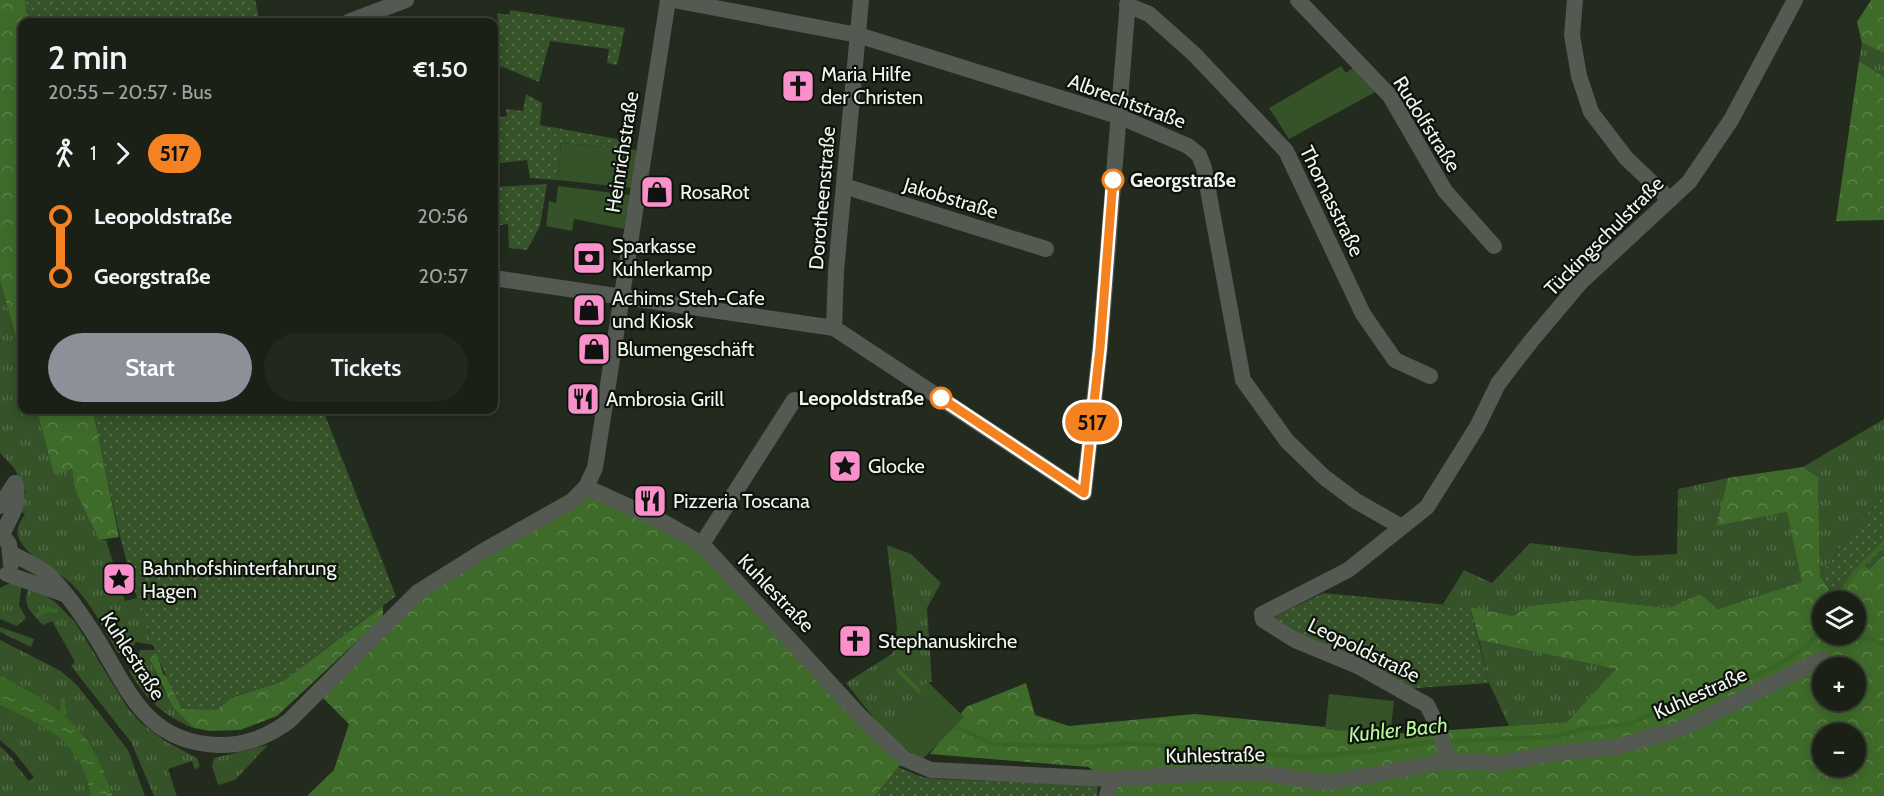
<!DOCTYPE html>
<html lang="en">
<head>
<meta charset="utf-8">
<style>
  :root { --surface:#1a2016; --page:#23281f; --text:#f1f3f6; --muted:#9fa3a1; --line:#383e35; --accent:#8c9099 }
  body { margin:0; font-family:Cabin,sans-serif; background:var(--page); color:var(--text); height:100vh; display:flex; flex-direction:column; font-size:22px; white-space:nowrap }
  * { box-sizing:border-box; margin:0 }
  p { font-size:20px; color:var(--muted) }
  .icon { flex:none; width:33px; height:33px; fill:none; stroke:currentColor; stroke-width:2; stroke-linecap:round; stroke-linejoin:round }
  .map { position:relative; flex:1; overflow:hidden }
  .panel { position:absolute; left:18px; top:18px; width:480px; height:396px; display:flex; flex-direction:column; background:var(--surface); border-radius:12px; box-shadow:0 3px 15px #0003,0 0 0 2px var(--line) }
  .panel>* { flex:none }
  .badge { padding:0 12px; border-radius:20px; font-size:21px; line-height:39px }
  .fabs { position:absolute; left:1812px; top:591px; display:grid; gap:12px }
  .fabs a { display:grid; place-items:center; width:54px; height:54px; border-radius:50%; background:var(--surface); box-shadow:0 3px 15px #0003,0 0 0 2px var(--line); font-size:30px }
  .map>.badge { position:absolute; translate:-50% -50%; box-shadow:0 0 0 3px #fff }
  .legs { display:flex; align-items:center; gap:9px; height:66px; padding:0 30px; font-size:20px }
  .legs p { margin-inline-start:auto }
  .overview { display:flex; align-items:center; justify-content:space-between; height:102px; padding:0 30px }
  h1 { font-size:33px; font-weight:600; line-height:45px }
  .action { display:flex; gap:12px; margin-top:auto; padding:12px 30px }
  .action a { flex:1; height:69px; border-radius:36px; background:var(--accent); color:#fff; font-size:24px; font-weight:600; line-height:69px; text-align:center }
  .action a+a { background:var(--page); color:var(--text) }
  ul { padding:0 30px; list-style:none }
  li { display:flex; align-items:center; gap:21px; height:60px; font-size:22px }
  li i { display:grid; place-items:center; width:9px; height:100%; margin:0 8px; background:currentColor }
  li i::after { content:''; width:15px; height:15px; margin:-8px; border:4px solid; border-radius:50%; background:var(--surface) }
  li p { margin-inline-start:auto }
  li:first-child i { background:linear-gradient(#0000 50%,currentColor 0) }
  li:last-child i { background:linear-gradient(currentColor 50%,#0000 0) }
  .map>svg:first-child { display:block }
</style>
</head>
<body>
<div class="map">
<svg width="1884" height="796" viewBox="0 0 1884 796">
  <defs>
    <pattern id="grass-tufts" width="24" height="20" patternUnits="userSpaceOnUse" patternTransform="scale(1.5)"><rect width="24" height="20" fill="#355228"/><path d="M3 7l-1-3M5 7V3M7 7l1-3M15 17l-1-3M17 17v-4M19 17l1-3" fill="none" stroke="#536c48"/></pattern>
    <pattern id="forest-crowns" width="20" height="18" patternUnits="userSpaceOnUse" patternTransform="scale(1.5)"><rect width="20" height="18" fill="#3f6b2a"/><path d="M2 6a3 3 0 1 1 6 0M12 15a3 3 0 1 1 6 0" fill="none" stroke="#5b8149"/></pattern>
    <pattern id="garden-dots" width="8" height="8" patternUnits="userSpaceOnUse" patternTransform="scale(1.5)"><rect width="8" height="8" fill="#355228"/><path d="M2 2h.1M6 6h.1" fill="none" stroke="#536c48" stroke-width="1.8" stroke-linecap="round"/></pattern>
    <pattern id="water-ripples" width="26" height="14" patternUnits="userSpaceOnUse" patternTransform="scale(1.5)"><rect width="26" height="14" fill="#396524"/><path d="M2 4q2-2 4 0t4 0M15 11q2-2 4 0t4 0" fill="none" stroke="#567c44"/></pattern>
  </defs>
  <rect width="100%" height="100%" fill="#222b1e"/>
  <g fill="url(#grass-tufts)">
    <polygon points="1862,43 1884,53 1884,77 1859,61"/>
    <path d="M0 281 22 358V410H37L54 475 72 468 75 490 99 540H106L125 601 137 598 154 645 136 642 127 655 118 653C104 629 91 603 72 584 57 570 28 558 19 539 15 530 20 522 25 514L21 512 26 492 14 468 0 453Z"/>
    <polygon points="1884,419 1884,494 1850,535 1820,576 1818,477 1803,467"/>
    <polygon points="1728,478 1716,526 1787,512 1803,582 1718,609 1700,594 1668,608 1589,599 1529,606 1513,616 1443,604 1464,570 1492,583 1530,543 1637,556 1677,554 1678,489"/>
    <polygon points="887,545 911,554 941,583 927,608 932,682 928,682 884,731 846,683 893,653 897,628"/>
    <polygon points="12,582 22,583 19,605 26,618 17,626 0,619 0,588"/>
    <path d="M30 586 54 601 75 622 127 707 140 722 165 741 197 758 200 766 195 770 192 761 168 769 177 796H154L131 742 71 666 75 662 52 621 43 625C31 613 20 603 30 586Z"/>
    <polygon points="0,627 34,639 31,647 0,632"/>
    <path d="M0 640 61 671 77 685 128 750 145 796H113C90 726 62 710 0 675Z"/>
    <polygon points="1479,640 1617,669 1567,722 1509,726 1489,683"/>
    <path d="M140 650H156L157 653 149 658 163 689 194 728C164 717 145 698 129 671L136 663Z"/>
    <path d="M0 705C47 729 80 739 91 796H0V746L15 761 14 763 29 781 34 777 14 752 0 740Z"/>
    <polygon points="268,745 235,780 218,785 212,766 214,758"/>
  </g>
  <g fill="url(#forest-crowns)" fill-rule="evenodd">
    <polygon points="0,0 25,0 28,22 22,22 22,358 0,281"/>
    <polygon points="1871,0 1884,0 1884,53 1862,43 1857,22"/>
    <polygon points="1859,61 1884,77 1884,220 1836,221"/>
    <polygon points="37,410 93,410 119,537 99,540 75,490 72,469 54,475"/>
    <path d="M1803 467 1818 477 1820 576 1834 596 1864 565 1869 569 1884 555V796H1115L1116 787 1088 767 930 754 966 707 1026 683 1035 715 1069 726 1195 714 1393 734 1567 722 1616 669 1479 640 1470 607 1513 616 1529 606 1589 599 1668 608 1700 594 1718 609 1802 582 1787 512 1716 526 1728 478ZM1822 602H1856V634H1822ZM1822 668H1856V700H1822ZM1822 734H1856V766H1822Z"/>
    <polygon points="586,487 702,544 905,759 875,796 307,796 334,770 349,724 318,693 385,624"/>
    <polygon points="383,606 383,617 277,716 240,730 210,731 194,728 173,707 149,658 157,653 163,674 216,710 231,698 283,681"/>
  </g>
  <g fill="#355228">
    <polygon points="1341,66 1346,73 1355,66 1379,90 1289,139 1269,108"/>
    <polygon points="561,143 637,150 631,188 558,180"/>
    <polygon points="558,186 630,195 624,229 574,219 572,231 546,226 549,201 556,203"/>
    <polygon points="928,682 964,717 921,761 884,731"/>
    <polygon points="1329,694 1394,701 1390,736 1325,729"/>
  </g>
  <g fill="url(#garden-dots)">
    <polygon points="25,0 255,0 260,22 28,22"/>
    <polygon points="510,10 625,28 617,65 607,63 609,49 550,41 539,82 500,66 497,80 494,80 494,27 498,24 497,13 509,15"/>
    <polygon points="526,94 542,103 540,125 617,139 626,149 561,143 558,180 530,178 527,160 494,164 494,118 507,116 506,109 523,111"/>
    <polygon points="547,184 540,226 527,250 509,248 509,251 508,224 494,226 494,187"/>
    <path d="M93 410H323L396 596 283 681 231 698 216 710 182 709C133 616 114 512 93 410Z"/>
    <polygon points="1884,494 1884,555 1869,569 1864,565 1835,596 1820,576 1850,535"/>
    <polygon points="1323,593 1470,607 1489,683 1403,689 1293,637 1274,617"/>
    <polygon points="898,767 922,777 936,779 1098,785 1097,796 875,796"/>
  </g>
  <path fill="url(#water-ripples)" d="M0 675C63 710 89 724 113 796H91C80 739 47 729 0 705Z"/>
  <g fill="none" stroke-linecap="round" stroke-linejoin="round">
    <g stroke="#396524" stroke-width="4.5">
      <polyline points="1836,602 1855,572 1884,543"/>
      <polyline points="38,615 47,609 56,611"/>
      <polyline points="1847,636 1868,638 1884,645"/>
      <polyline points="898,670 919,691"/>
      <polyline points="63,719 63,700"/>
      <polyline points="958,728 993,744 1091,747 1128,743 1305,757 1375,751 1429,742 1553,737 1585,729 1631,724 1677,701 1713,693 1773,668 1806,647 1818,633 1822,633"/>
    </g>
    <g stroke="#545952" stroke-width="16">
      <polyline points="673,0 858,35 1118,116 1188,146 1199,155 1204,168 1243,380 1287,441 1324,477 1356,501 1400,526"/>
      <polyline points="1298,0 1390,96 1445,191 1494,246"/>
      <polyline points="1575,0 1572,35 1579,76 1591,112 1626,158 1670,200"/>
      <polyline points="1127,5 1149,14 1194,54 1286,151 1363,314 1395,360 1430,376"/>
      <polyline points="348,22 406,0"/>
      <polyline points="844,186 1046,249"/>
      <polyline points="494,278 834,328 1084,493 1100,348 1128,0"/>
      <polyline points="834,328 836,271 861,0"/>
      <polyline points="586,487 663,522 702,544 860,716 905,759 931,770 1111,779 1211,773 1263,773 1328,783 1448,761 1502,763 1555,753 1616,747 1681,729 1822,659"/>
      <polyline points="0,506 15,483"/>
      <polyline points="0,532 9,544 11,564"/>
      <path d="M2 534C11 516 21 503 15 483"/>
      <polyline points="702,544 794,400"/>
      <path d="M12 554C24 560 41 567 51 577 68 595 84 618 97 639 129 691 146 742 217 745 245 746 267 737 289 721L418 592 485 550 572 501 586 487 595 468 668 0"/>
      <polyline points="7,574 64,594"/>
      <polyline points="1448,761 1440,731 1427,705 1358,666 1295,640 1263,620 1262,614 1348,570 1427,507 1477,427 1498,384 1532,340 1580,283 1689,182 1731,120 1795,0"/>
      <polyline points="1107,796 1111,779"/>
    </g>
  </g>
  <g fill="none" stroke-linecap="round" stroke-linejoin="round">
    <g stroke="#fff" stroke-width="14">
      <polyline id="line-1" points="941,398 1084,493 1100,348 1113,180"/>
    </g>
    <use href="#line-1" stroke="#f58220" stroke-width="9"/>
  </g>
  <defs>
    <g id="church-square" transform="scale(1.725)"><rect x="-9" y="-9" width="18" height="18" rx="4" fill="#f990ca" stroke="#0e120c"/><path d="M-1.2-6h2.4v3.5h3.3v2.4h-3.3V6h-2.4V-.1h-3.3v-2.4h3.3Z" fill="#111"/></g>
    <g id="shop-square" transform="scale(1.725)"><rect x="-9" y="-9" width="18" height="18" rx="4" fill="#f990ca" stroke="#0e120c"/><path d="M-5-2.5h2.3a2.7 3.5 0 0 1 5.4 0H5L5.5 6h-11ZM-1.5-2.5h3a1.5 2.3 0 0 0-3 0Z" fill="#111"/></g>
    <g id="bank-square" transform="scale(1.725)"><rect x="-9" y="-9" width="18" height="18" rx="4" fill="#f990ca" stroke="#0e120c"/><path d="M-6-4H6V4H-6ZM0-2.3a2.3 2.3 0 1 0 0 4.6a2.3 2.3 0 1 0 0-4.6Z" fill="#111"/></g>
    <g id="restaurant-square" transform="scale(1.725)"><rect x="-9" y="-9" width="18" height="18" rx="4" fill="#f990ca" stroke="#0e120c"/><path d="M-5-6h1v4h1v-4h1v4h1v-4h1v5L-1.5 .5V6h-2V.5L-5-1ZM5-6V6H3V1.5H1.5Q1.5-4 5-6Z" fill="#111"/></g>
    <g id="sight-square" transform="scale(1.725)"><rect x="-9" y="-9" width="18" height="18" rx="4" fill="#f990ca" stroke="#0e120c"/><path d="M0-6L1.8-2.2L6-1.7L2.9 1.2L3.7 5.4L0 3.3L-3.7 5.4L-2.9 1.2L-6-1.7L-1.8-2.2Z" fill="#111"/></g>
  </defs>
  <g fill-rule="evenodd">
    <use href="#church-square" x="798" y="86"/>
    <use href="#shop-square" x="657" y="192"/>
    <use href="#bank-square" x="589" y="258"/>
    <use href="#shop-square" x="589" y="310"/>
    <use href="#shop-square" x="594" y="349"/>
    <use href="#restaurant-square" x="583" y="399"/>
    <use href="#sight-square" x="845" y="466"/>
    <use href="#restaurant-square" x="650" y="501"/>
    <use href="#sight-square" x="119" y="579"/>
    <use href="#church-square" x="855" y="641"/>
  </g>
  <g fill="#fff" stroke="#f58220" stroke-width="3">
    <circle cx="1113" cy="180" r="10"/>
    <circle cx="941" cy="398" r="10"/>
  </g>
  <g text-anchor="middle" stroke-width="4.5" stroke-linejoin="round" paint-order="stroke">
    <g font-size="20" fill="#f1f7ee" stroke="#0e120c" text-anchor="start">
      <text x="821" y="81">Maria Hilfe<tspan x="821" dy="23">der Christen</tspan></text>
      <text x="680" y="199">RosaRot</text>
      <text x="612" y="253">Sparkasse<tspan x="612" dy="23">Kuhlerkamp</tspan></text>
      <text x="612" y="305">Achims Steh-Cafe<tspan x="612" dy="23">und Kiosk</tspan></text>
      <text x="617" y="356">Blumengeschäft</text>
      <text x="606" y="406">Ambrosia Grill</text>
      <text x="868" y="473">Glocke</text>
      <text x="673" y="508">Pizzeria Toscana</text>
      <text x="142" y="575">Bahnhofshinterfahrung<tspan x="142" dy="23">Hagen</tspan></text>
      <text x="878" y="648">Stephanuskirche</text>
    </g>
    <g font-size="20" fill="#f1f7ee" stroke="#0e120c">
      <text transform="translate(1127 101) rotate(20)" y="7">Albrechtstraße</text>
      <text transform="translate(1427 124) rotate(58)" y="7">Rudolfstraße</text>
      <text transform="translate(622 152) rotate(-81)" y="7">Heinrichstraße</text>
      <text transform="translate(822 198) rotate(-85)" y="7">Dorotheenstraße</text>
      <text transform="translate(951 198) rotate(17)" y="7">Jakobstraße</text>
      <text transform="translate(1332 201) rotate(64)" y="7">Thomasstraße</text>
      <text transform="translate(1604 236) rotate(-45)" y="7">Tückingschulstraße</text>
      <text transform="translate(776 593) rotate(46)" y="7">Kuhlestraße</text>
      <text transform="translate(1364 650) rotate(26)" y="7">Leopoldstraße</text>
      <text transform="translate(133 656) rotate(57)" y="7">Kuhlestraße</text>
      <text transform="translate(1700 693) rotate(-24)" y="7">Kuhlestraße</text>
      <text transform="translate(1215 755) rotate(-1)" y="7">Kuhlestraße</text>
    </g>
    <g font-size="20" font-weight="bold" fill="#f1f7ee" stroke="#0e120c" text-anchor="start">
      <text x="1130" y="187">Georgstraße</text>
      <text x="924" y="405" text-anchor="end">Leopoldstraße</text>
    </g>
    <g font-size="21" font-style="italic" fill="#b5f69a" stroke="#0e120c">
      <text transform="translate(1398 730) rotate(-6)" y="7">Kuhler Bach</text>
    </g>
  </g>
</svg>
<div class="fabs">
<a><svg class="icon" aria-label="layers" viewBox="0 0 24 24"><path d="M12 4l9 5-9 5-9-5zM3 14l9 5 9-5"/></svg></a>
<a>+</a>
<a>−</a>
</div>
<b class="badge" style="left:1092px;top:422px;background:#f58220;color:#111">517</b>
<section class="panel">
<div class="overview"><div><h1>2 min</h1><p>20:55 – 20:57 · Bus</p></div><b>€1.50</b></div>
<div class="legs"><svg class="icon" aria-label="walk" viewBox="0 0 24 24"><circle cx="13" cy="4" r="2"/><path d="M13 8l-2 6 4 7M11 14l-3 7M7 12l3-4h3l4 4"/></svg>1<svg class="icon" aria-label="forward" viewBox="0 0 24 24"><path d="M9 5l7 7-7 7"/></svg><b class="badge" style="background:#f58220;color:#111">517</b></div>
<ul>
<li><i style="color:#f58220"></i><b>Leopoldstraße</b><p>20:56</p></li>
<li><i style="color:#f58220"></i><b>Georgstraße</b><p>20:57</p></li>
</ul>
<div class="action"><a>Start</a><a>Tickets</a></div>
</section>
</div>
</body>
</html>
